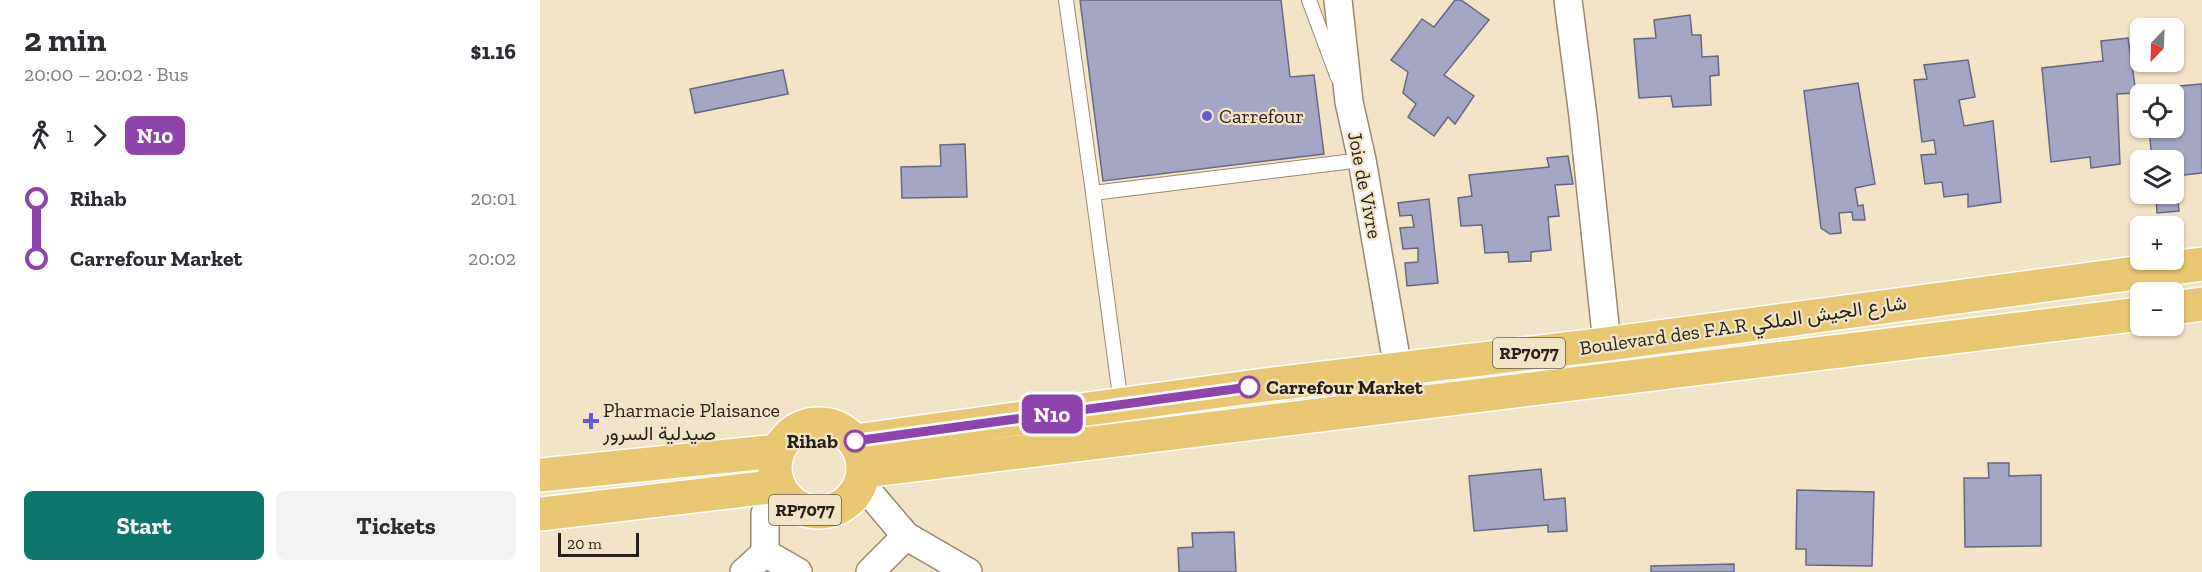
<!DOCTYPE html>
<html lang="en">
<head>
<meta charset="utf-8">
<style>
  :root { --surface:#fff; --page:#f2f2f3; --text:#2b2b33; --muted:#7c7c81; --accent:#0f766e }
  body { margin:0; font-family:"Zilla Slab",Vazirmatn,serif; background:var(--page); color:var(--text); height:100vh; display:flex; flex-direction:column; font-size:22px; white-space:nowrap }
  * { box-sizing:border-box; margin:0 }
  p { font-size:20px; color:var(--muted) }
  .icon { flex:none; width:33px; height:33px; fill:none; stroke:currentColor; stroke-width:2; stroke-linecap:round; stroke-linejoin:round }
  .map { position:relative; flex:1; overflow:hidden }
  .panel { display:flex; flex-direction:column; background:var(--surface); width:540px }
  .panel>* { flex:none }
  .badge { padding:0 12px; border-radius:9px; font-size:21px; line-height:39px }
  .needle { width:39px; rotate:203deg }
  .buttons { position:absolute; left:1590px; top:18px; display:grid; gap:12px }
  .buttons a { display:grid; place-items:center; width:54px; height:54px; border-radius:9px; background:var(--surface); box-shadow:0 2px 4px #0004; font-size:30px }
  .scale { position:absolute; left:18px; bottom:15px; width:81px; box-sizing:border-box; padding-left:6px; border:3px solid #251f15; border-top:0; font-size:16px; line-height:21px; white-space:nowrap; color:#251f15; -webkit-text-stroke:4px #f4e4c7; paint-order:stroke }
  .map>.badge { position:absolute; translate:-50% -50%; box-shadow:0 0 0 3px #fff }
  .legs { display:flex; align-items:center; gap:9px; height:66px; padding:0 24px; font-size:20px }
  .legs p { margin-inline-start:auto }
  .summary { display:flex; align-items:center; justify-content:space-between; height:102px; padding:0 24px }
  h1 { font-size:33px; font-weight:700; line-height:45px }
  .action { display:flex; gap:12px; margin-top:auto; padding:12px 24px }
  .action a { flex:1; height:69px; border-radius:9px; background:var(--accent); color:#fff; font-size:24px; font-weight:700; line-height:69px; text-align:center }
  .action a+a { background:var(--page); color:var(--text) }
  ul { padding:0 24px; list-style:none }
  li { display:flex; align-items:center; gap:21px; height:60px; font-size:22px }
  li i { display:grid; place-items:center; width:9px; height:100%; margin:0 8px; background:currentColor }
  li i::after { content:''; width:15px; height:15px; margin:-8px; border:4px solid; border-radius:50%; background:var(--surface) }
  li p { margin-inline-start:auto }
  li:first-child i { background:linear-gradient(#0000 50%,currentColor 0) }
  li:last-child i { background:linear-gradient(currentColor 50%,#0000 0) }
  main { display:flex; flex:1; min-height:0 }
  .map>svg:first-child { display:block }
</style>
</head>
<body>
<main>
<section class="panel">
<div class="summary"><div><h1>2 min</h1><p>20:00 – 20:02 · Bus</p></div><b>$1.16</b></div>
<div class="legs"><svg class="icon" aria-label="walk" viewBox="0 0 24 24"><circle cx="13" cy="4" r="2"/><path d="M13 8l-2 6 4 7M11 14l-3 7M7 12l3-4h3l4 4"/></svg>1<svg class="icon" aria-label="forward" viewBox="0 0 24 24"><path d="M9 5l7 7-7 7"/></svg><b class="badge" style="background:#8e44ad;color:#fff">N10</b></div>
<ul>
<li><i style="color:#8e44ad"></i><b>Rihab</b><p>20:01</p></li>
<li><i style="color:#8e44ad"></i><b>Carrefour Market</b><p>20:02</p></li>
</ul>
<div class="action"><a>Start</a><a>Tickets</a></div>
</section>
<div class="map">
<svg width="1662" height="572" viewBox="0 0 1662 572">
  <rect width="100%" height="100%" fill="#f4e4c7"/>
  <g fill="#a4a6c3" stroke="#666883" stroke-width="1.5">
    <polygon points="540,0 741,0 750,77 774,75 784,154 563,181"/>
    <polygon points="915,0 921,0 949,20 904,75 934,96 915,124 908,117 894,136 868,117 876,104 863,93 868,72 851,60 882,19 894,27"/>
    <polygon points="1150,15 1152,35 1161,35 1162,57 1178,56 1179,75 1170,76 1171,105 1133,107 1131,96 1099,98 1094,39 1116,38 1114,20"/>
    <polygon points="1588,38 1596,93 1577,94 1580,164 1551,168 1550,157 1511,162 1502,68 1563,61 1561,41"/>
    <polygon points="1428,60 1435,97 1419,100 1424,126 1453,121 1461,202 1428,207 1428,194 1404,197 1402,182 1385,184 1381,155 1396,154 1394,140 1382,142 1374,80 1387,79 1384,65"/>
    <polygon points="243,70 248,94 155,113 150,89"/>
    <polygon points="1318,83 1335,184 1315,188 1318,206 1323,205 1325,220 1313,220 1312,212 1299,213 1301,233 1290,234 1281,228 1264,91"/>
    <polygon points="1662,84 1662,173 1635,176 1639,211 1617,213 1616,194 1634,194 1634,160 1612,160 1609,128 1634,128 1634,94 1606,94 1605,89"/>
    <polygon points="425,144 427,197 362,198 361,167 401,166 400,145"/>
    <polygon points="1028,156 1033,184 1015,185 1019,216 1008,217 1011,250 991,252 991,261 969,262 968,252 945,253 942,225 921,226 918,198 932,196 929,175 1009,167 1007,158"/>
    <polygon points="889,199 898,283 867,286 865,263 878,262 878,248 863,249 860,228 874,227 872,215 860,216 858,203"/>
    <polygon points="1448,463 1469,463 1469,476 1501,475 1501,546 1425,547 1424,478 1449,478"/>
    <polygon points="1001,469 1004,500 1025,498 1027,531 1008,532 1008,525 934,531 929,476"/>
    <polygon points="1257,490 1334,492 1332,566 1266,565 1266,549 1256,549"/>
    <polygon points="694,532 696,572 639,572 638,548 653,547 652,533"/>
    <polygon points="1194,564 1194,572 1111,572 1111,566"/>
  </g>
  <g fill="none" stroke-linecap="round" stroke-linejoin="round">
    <g stroke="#97886e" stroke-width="16">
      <g id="lane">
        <polyline points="526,0 553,193"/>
        <polyline points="769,0 798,78"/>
        <polyline points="581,404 553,193 822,160"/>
      </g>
    </g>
    <g stroke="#97886e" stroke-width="30">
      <g id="street">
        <polyline points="798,0 809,102 822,160 858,369"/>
        <polyline points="1028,0 1043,116 1067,344"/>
        <polyline points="321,483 366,536 330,572"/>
        <polyline points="243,492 225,514 225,553 258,572"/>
        <polyline points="366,536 428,572"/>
        <polyline points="204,572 225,553"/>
      </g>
    </g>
    <g stroke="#fff" stroke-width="36">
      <g id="primary">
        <polyline points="1634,308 1662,304"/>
        <circle cx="279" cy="468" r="44"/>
        <polyline points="315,441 709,387 1067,344 1662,264"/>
        <polyline points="324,471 1600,314"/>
        <polyline points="0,475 238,451"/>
        <polyline points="0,514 239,486"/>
      </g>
    </g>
    <use href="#lane" stroke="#fff" stroke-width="14"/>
    <use href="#street" stroke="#fff" stroke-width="27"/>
    <use href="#primary" stroke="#e9c671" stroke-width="33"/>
  </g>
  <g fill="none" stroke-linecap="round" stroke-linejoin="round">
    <g stroke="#fff" stroke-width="14">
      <polyline id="line-1" points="315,441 709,387"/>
    </g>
    <use href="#line-1" stroke="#8e44ad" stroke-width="9"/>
  </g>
  <g fill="#645cd6" stroke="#f4e4c7" stroke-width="2">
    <circle cx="667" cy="116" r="6"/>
    <path d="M48 412h6v6h6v6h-6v6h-6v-6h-6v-6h6z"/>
  </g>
  <g fill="#fff" stroke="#8e44ad" stroke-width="3">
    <circle cx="709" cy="387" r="10"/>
    <circle cx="315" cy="441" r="10"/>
  </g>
  <g text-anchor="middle" stroke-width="4.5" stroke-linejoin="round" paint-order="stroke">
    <g fill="#f4e4c7" stroke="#635a4a" stroke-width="1.5">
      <rect x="953" y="338" width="72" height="30" rx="4.5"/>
      <rect x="229" y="495" width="72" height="30" rx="4.5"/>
    </g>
    <g font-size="18" font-weight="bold" fill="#251f15">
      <text x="989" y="359">RP7077</text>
      <text x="265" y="516">RP7077</text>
    </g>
    <g font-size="20" fill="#251f15" stroke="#f4e4c7" text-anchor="start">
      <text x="679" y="123">Carrefour</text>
      <text x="63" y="417">Pharmacie Plaisance<tspan x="63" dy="23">صيدلية السرور</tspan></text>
    </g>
    <g font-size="20" fill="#251f15" stroke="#f4e4c7">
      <text transform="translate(825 185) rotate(79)" y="7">Joie de Vivre</text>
      <text transform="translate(1203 325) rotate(-8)" y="7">Boulevard des F.A.R شارع الجيش الملكي</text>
    </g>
    <g font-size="20" font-weight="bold" fill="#251f15" stroke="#f4e4c7" text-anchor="start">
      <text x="726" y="394">Carrefour Market</text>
      <text x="298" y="448" text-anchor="end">Rihab</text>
    </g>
  </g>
</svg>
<div class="buttons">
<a><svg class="needle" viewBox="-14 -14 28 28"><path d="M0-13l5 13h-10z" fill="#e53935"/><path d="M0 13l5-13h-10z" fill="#7c7c81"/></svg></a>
<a><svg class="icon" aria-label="locate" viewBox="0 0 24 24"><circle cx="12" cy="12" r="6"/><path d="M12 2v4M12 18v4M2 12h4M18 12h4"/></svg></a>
<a><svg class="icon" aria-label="layers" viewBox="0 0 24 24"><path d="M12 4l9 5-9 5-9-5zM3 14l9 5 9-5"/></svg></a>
<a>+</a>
<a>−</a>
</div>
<div class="scale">20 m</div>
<b class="badge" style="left:512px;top:414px;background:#8e44ad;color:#fff">N10</b>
</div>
</main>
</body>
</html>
